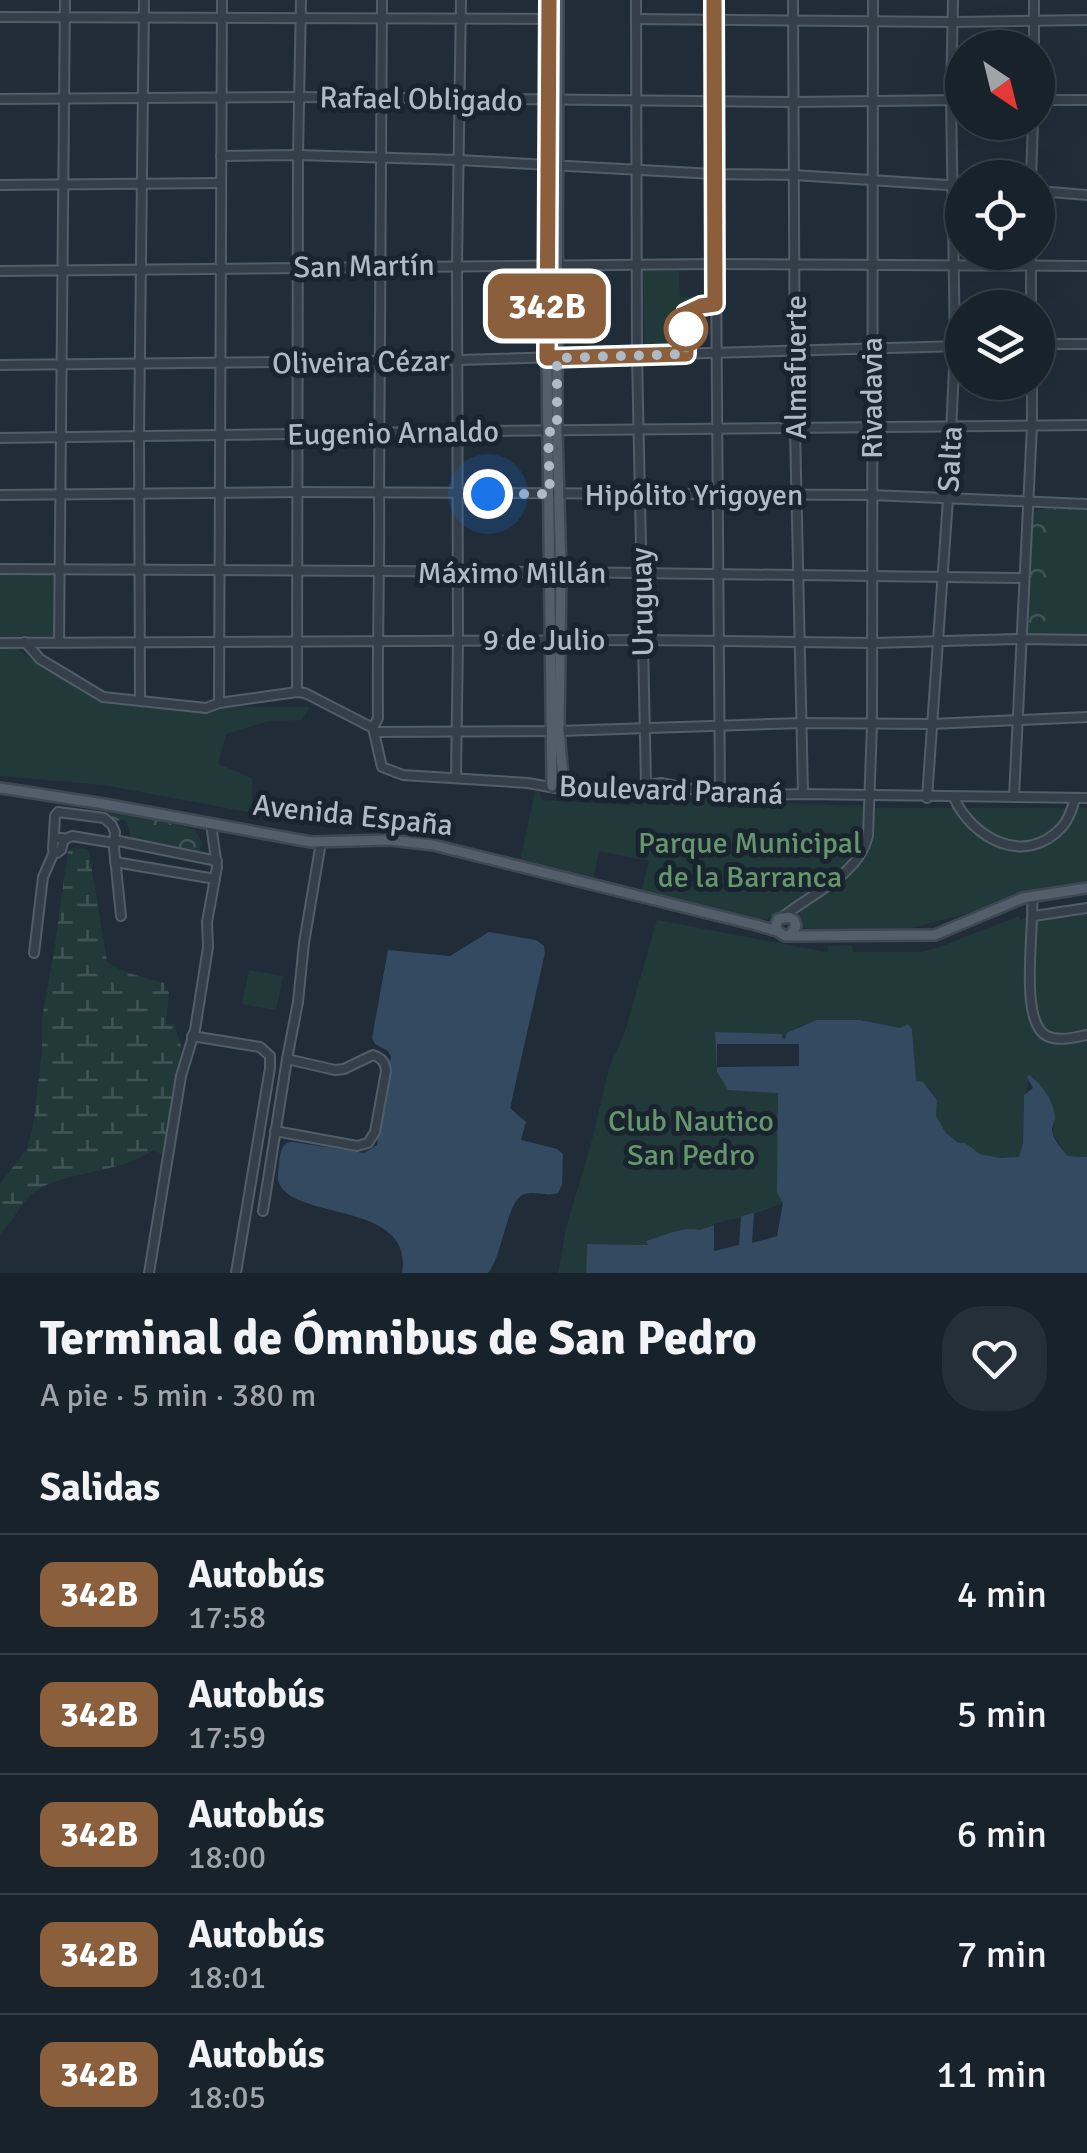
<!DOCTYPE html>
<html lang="es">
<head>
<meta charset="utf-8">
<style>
  :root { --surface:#18222b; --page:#252f37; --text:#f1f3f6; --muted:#9fa4a9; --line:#363f47 }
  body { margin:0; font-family:Signika,sans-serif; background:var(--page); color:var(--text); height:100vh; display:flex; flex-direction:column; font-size:38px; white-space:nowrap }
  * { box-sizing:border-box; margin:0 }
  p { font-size:32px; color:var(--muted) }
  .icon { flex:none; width:55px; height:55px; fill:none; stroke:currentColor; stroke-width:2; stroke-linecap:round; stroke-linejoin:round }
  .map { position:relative; height:1273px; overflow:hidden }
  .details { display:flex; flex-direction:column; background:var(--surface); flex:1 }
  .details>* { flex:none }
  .badge { padding:0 20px; border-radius:15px; font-size:35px; line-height:65px }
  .needle { width:65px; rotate:145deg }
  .controls { position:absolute; left:945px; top:30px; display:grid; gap:20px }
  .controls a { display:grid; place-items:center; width:110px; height:110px; border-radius:50%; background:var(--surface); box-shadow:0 10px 40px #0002,0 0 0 2px var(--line); font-size:50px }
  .you { position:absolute; width:50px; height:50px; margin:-25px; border:8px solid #fff; border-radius:50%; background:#1a73e8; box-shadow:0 0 0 15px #1a73e833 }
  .map>.badge { position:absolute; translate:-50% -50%; box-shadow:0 0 0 5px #fff }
  h2 { padding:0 40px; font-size:38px; line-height:90px }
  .round { display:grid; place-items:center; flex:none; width:105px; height:105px; border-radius:40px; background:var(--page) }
  .head { display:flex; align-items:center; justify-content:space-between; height:170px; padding:0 40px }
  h1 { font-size:48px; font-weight:700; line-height:75px }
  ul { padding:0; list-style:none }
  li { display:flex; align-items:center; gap:30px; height:120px; padding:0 40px; border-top:2px solid var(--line) }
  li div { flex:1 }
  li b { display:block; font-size:38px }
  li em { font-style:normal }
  li .badge { min-width:110px; font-weight:700; text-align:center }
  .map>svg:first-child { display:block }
</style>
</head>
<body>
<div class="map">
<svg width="1087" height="1273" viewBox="0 0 1087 1273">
  <defs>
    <pattern id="forest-crowns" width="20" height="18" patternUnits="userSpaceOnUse" patternTransform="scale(2.5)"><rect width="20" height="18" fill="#22393a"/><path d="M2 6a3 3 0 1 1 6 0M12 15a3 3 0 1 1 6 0" fill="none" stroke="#405455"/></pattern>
    <pattern id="wetland-marsh" width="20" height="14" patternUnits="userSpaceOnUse" patternTransform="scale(2.5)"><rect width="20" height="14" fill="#22393a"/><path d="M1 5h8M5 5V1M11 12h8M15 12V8" fill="none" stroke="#405455"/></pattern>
  </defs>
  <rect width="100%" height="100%" fill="#202d39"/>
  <g fill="#22393a">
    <polygon points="643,271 679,271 680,297 710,296 681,310 678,351 645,351"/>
    <polygon points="1041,509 1087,509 1087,635 1024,636 1033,513"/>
    <polygon points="55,572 54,637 0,637 0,574"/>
    <polygon points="0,648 15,648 97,701 111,704 212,712 222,707 310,707 302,720 269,721 226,734 218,764 252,778 253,813 104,785 0,776"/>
    <polygon points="535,791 540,792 542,800 629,805 660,793 688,794 715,801 865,806 864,834 856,855 842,869 777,914 766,919 755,922 641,893 649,861 599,851 593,880 520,862"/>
    <polygon points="875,808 1087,808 1087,882 1025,894 976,911 904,930 803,928 800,916 803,904 851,872 869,847"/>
    <polygon points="1087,911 1087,1157 1068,1156 1053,1134 1055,1119 1053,1109 1035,1078 1029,1076 1023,1107 1023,1143 1019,1157 1001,1159 980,1154 961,1142 955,1141 946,1133 936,1116 937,1100 931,1089 916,1082 912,1029 908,1024 900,1028 860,1020 816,1020 797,1027 796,1207 649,1245 587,1244 586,1273 558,1273 566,1228 590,1148 610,1065 624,1035 657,920 826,952 828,951 828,946 852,945 853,952 921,952 937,948 1019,916 1020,920 1039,914"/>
    <polygon points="249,970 283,976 276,1010 242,1004"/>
  </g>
  <g fill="url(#forest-crowns)">
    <path d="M1041 509H1087V515L1082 512 1072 514 1053 524 1049 523 1045 525C1049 542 1044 556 1046 573L1053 579 1056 586 1049 601V612L1045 621 1029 636 1025 630 1033 513Z"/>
    <path d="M115 809 195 830 202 843 199 851 189 856 133 843C129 834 130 826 124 819L114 822 108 819 106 813Z"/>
  </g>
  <path fill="url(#wetland-marsh)" d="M71 848 85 849 89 852 107 962C123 974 145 977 164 983L169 993 166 1024H174L181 1046 180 1062 164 1155 153 1150C121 1173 76 1170 42 1187 23 1197 15 1220 0 1234V1184L27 1149 33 1126 42 1051V1018L54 952 68 851Z"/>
  <g fill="#334a61">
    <path d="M489 932 536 940 544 946 545 953 510 1108 526 1122 521 1140 557 1149 563 1154 562 1185 558 1193C546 1197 536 1191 525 1194 507 1197 503 1256 488 1273H402C415 1199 288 1222 278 1180 277 1178 279 1167 279 1164 280 1155 280 1150 286 1143L293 1142 364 1153 377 1145 391 1057 388 1051 375 1044 372 1038 388 950 450 956Z"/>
    <path d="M816 1020H860L900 1028 908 1024 912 1029 916 1081 923 1082 937 1100 936 1116 946 1133 957 1142 965 1143 980 1154 1000 1158 1019 1157 1023 1143 1024 1095 1033 1088 1027 1077 1029 1075C1041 1082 1055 1103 1055 1118 1054 1128 1050 1125 1053 1135 1056 1143 1063 1150 1068 1156L1087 1157V1273H586L587 1244 648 1245 646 1241C664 1236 682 1226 700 1230L783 1203 777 1193 778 1093 728 1090 717 1072 715 1032 782 1034V1038L785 1039 787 1033Z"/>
  </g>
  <g fill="#202d39">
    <polygon points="717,1044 799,1044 799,1066 717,1067"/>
    <polygon points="783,1203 777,1236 752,1243 754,1213"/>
    <polygon points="741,1217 739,1245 714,1251 714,1224"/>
  </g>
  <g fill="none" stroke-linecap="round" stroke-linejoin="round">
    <g stroke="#515d67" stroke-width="12">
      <g id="minor">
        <polyline points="636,0 637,355 646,785"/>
        <polyline points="714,0 720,795"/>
        <polyline points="793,0 795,428 803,794"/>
        <polyline points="1034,0 1034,48"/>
        <polyline points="0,17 550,19"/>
        <polyline points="636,19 953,22 1087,20"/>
        <polyline points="0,99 299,97 794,102 962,100"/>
        <polyline points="1038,100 1087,100"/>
        <polyline points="221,156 298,155 458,160 714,174 794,175 962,186"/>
        <polyline points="1031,178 1033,122"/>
        <polyline points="0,185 221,183"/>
        <polyline points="1038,191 1087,195"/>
        <polyline points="1031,252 1031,308"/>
        <polyline points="0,271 715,264 1087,266"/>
        <polyline points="1038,344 1087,344"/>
        <polyline points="0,365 458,360 962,346"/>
        <path d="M0 438C362 432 725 428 1087 425"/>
        <polyline points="0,495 298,492 871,495 1087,504"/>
        <polyline points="0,569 561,572 1024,578"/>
        <path d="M59 641C61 428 63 214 65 0"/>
        <polyline points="25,642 40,659 103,697 206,708 219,703 297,692 305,693 373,728 382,767 403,775 528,783 572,791 626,793 635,792 646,785 661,783 727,796 803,794 1087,798"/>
        <polyline points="0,643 642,640 872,643 1020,639 1087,640"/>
        <polyline points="297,692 298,155 301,0"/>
        <polyline points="140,700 139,434 144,0"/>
        <polyline points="219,703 222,0"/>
        <path d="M373 728 378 718C377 643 380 568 379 493L382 0"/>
        <polyline points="376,732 559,731 802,723 932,724 1087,717"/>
        <polyline points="456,778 458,640 457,265 461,0"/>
        <polyline points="1014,797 1032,425 1032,382"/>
        <polyline points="927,798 948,499 955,346 951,100 953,0"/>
        <path d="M954 798C973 839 1025 867 1062 827 1069 819 1072 809 1075 799"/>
        <polyline points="55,838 62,838 63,843 61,850 57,853 53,849 55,816 58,812 104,818 112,825 115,832 114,848 121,916"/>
        <polyline points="63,840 72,836 114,843"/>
        <polyline points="114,840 217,861"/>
        <polyline points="115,862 215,879"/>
        <path d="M1032 897C1035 926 1018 1022 1047 1036 1059 1042 1075 1037 1087 1035"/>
        <path d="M784 916C812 893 859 875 868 836L872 724 873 0"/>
        <polyline points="1034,916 1087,908"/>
        <polyline points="34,953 43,877 54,852"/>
        <polyline points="192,1036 260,1047 270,1056 270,1068 236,1273"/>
        <path d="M275 1131 357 1146 368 1143 375 1132 386 1071C385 1061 381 1058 373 1055L344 1069 335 1070 287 1059"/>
        <polyline points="263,1211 287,1059 298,1002 304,943 321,842"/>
        <polyline points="149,1273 181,1076 195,1030 208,947 207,922 217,867 211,824"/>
      </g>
    </g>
    <g stroke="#3d4853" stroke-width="14">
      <g id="major">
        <polyline points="549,0 547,359 552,786"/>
        <polyline points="558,0 557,431 561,572 559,731 564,789"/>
        <polyline points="0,788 104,804 311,842 390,840 433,845 756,925 777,931 785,936 935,935 1023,898 1087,888"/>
        <polyline points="777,931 776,925 778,919 789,917 794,920 796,926 791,934"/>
      </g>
    </g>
    <use href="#minor" stroke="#343f49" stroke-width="8"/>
    <use href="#major" stroke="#525e69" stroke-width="9"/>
  </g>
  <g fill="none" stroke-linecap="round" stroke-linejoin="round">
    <g stroke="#fff" stroke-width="22">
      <polyline id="line" points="549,0 547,358 686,354 686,313 701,306 715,304 714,0"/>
    </g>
    <use href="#line" stroke="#8b5e3c" stroke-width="15"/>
    <polyline stroke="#aebac6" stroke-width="10" stroke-dasharray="0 18" points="488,494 550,494 548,432 557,431 557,358 686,354 686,329"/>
  </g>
  <circle fill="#fff" stroke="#8b5e3c" stroke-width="5" cx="686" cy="329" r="20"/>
  <g text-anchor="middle" stroke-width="10" stroke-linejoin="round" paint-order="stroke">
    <g font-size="30" fill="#aebac6" stroke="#19242e">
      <text transform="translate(421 99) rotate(1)" y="10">Rafael Obligado</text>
      <text transform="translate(364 266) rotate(-1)" y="10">San Martín</text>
      <text transform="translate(361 362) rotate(-1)" y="10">Oliveira Cézar</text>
      <text transform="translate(796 367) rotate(-90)" y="10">Almafuerte</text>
      <text transform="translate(872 398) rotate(-90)" y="10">Rivadavia</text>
      <text transform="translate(393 433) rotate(-1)" y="10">Eugenio Arnaldo</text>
      <text transform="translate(950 459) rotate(-87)" y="10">Salta</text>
      <text x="694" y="505">Hipólito Yrigoyen</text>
      <text x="512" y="583">Máximo Millán</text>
      <text transform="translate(642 602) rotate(-91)" y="10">Uruguay</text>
      <text x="544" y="650">9 de Julio</text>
      <text transform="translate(671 790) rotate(2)" y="10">Boulevard Paraná</text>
      <text transform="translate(353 815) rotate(6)" y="10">Avenida España</text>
    </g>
    <g font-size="30" fill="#65976c" stroke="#19242e">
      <text x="750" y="853">Parque Municipal<tspan x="750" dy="34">de la Barranca</tspan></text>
      <text x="691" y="1131">Club Nautico<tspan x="691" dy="34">San Pedro</tspan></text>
    </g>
  </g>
</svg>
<div class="controls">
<a><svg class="needle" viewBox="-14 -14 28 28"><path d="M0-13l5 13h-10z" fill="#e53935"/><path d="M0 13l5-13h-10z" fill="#9fa4a9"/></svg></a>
<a><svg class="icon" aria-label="locate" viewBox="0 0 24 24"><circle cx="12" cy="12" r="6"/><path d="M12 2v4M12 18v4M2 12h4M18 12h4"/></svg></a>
<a><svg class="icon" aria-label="layers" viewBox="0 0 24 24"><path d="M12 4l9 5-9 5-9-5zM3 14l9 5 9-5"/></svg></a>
</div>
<div class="you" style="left:488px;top:494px"></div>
<b class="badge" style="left:547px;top:306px;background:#8b5e3c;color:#fff">342B</b>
</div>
<section class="details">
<div class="head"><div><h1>Terminal de Ómnibus de San Pedro</h1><p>A pie · 5 min · 380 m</p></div><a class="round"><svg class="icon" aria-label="heart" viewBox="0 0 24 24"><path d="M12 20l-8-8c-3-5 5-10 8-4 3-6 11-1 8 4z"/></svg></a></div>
<h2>Salidas</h2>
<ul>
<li><span class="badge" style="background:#8b5e3c;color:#fff">342B</span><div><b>Autobús</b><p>17:58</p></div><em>4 min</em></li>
<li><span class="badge" style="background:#8b5e3c;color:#fff">342B</span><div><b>Autobús</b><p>17:59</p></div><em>5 min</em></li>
<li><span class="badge" style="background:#8b5e3c;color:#fff">342B</span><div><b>Autobús</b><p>18:00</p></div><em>6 min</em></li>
<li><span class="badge" style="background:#8b5e3c;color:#fff">342B</span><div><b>Autobús</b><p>18:01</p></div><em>7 min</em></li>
<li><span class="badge" style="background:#8b5e3c;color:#fff">342B</span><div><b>Autobús</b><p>18:05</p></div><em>11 min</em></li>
</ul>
</section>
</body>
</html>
